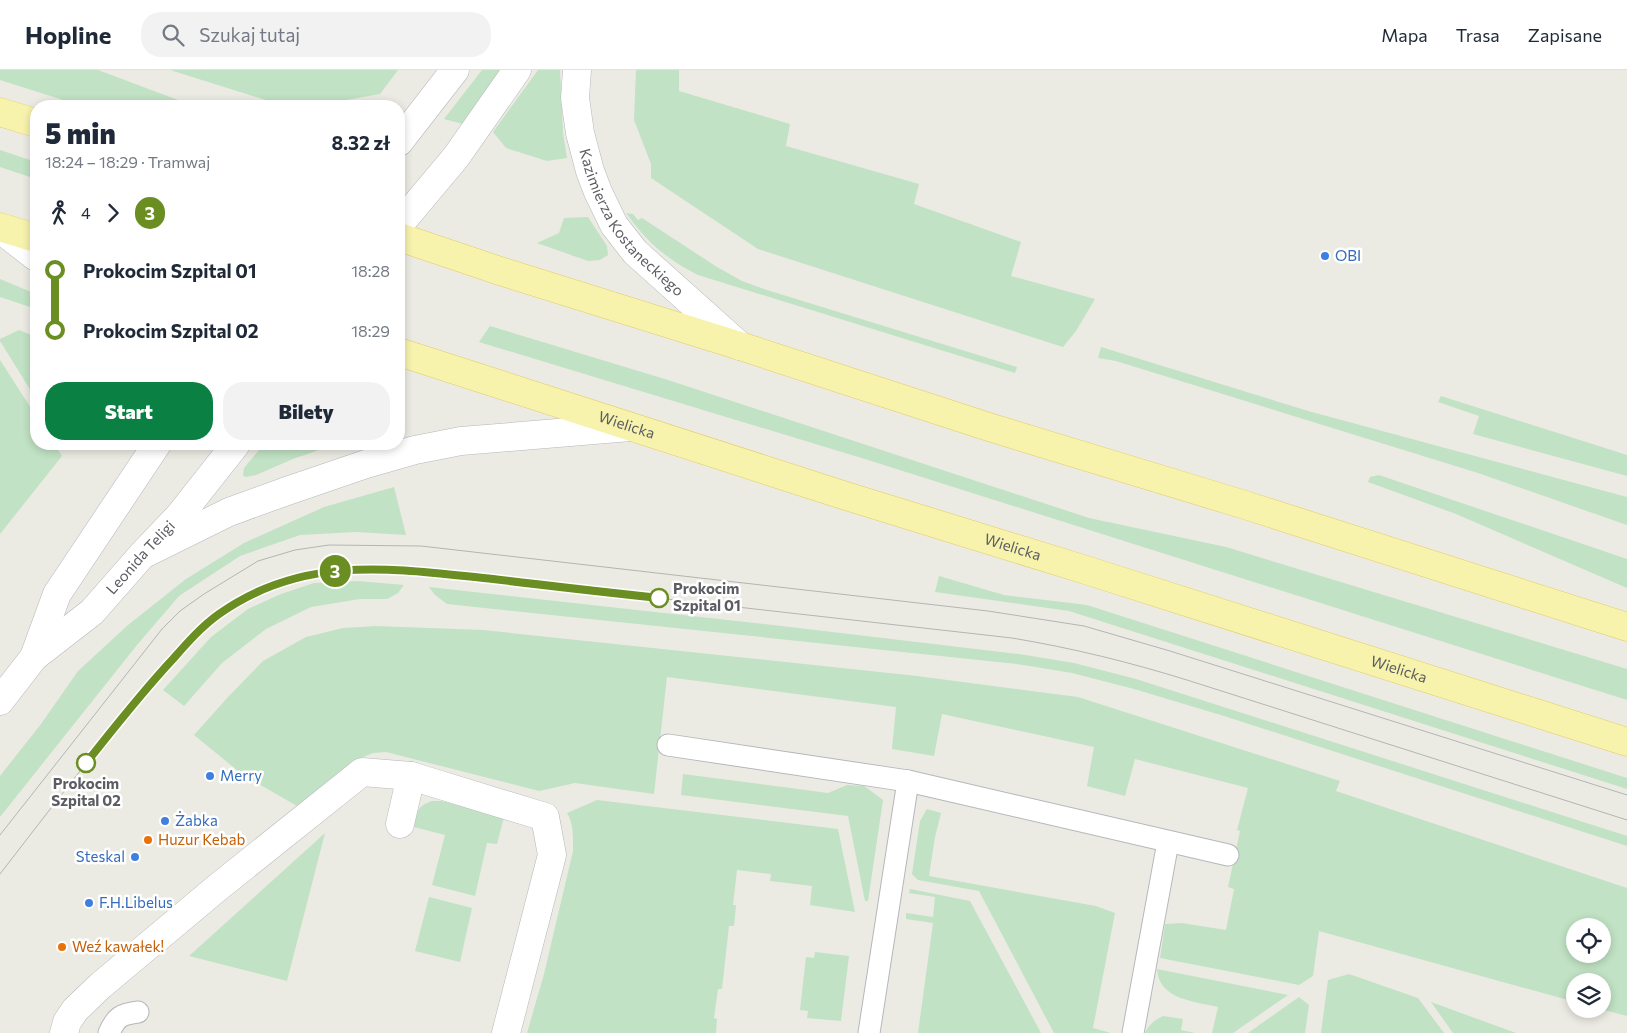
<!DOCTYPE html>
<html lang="pl">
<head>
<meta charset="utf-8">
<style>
  :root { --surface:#fff; --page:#f2f2f3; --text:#1f2937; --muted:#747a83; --line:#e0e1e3; --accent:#0b8043 }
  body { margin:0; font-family:Commissioner,sans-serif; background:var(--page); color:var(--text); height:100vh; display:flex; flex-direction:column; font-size:19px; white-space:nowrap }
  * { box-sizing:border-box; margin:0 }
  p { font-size:16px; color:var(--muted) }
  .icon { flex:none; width:28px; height:28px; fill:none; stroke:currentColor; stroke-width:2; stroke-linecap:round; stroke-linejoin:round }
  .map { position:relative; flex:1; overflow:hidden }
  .details { position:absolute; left:30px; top:30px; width:375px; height:350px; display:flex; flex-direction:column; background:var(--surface); border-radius:20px; box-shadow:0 2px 8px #0003 }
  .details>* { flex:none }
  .badge { padding:0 10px; border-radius:16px; font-size:18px; line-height:32px }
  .fabs { position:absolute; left:1566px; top:848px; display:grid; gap:10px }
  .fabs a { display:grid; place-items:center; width:45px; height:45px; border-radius:50%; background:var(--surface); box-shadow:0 2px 8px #0003; font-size:25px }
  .map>.badge { position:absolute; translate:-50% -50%; box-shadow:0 0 0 2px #fff }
  .legs { display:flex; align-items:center; gap:8px; height:55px; padding:0 15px; font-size:16px }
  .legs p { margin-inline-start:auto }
  .headline { display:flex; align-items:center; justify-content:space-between; height:85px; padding:0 15px }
  h1 { font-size:28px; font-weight:800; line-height:38px }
  .primary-button { display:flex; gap:10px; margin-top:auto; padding:10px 15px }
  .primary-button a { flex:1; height:58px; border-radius:20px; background:var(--accent); color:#fff; font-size:20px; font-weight:800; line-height:58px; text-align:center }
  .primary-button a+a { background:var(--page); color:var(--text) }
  ul { padding:0 15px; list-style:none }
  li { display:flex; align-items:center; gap:18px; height:60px; font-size:19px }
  li i { display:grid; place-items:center; width:8px; height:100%; margin:0 6px; background:currentColor }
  li i::after { content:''; width:12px; height:12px; margin:-6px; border:4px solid; border-radius:50%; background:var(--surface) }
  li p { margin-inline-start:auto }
  li:first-child i { background:linear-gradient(#0000 50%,currentColor 0) }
  li:last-child i { background:linear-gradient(currentColor 50%,#0000 0) }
  header { display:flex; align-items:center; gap:30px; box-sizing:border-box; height:70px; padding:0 25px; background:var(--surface); border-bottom:1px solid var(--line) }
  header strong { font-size:24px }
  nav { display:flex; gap:28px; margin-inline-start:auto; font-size:18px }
  .search { width:350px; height:45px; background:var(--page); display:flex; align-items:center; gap:12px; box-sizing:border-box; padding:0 18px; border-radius:20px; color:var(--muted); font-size:19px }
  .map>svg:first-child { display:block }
</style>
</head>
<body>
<header>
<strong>Hopline</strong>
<div class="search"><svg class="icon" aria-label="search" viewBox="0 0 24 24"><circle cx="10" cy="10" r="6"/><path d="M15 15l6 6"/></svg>Szukaj tutaj</div>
<nav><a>Mapa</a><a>Trasa</a><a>Zapisane</a></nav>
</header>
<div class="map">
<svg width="1627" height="963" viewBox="0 0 1627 963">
  <rect width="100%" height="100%" fill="#ecebe3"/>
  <g fill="#c1e2c4" fill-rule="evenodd">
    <polygon points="0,0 98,0 194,36 82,36 0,10"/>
    <polygon points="170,0 398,0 380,24 312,36 285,36"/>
    <polygon points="482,0 502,0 463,54 444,49"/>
    <polygon points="538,0 560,0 563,63 567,88 547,91 506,78 493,62"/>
    <polygon points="636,0 679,0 679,21 790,54 786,76 919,114 914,134 1021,172 1011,206 1095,229 1076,261 1063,277 758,179 651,108 651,94 634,50"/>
    <polygon points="0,80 36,92 36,109 0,97"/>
    <path d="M626 143 633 144 638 150 642 148 717 197 742 211 767 220 1017 297 1015 303 698 205C666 189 647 172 626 143Z"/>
    <polygon points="588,147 607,176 608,185 600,190 588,191 537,173 559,163 564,148"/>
    <polygon points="0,209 36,224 36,239 0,227"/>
    <polygon points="490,256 668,310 1089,448 1226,477 1627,599 1627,630 868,390 479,272"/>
    <polygon points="19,260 36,267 36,329 0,271 0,269"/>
    <polygon points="1101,277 1308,341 1627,427 1627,455 1478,403 1116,291 1098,288"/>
    <polygon points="0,290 36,346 36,374 54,374 62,386 0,464"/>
    <polygon points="1441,326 1627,385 1627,406 1473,364 1479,346 1438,332"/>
    <polygon points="264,374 336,374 293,389 256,405 246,407 243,406 244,398"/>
    <polygon points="1379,405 1627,489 1627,518 1456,444 1368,412 1370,407"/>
    <polygon points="394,417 406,465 356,462 300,465 240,486 179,526 137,575 0,747 0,706 41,654 78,601 128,555 186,509 244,473 324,437"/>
    <polygon points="939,506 1004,525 1087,535 1627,708 1627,719 1069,541 935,522"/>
    <polygon points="358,511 404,515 398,523 387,529 360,529 311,537 266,559 222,593 184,636 163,620 211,567 248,539 281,524 314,513"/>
    <polygon points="429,517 773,555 1019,584 1074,593 1136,609 1627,766 1627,776 1224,646 1134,619 1072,603 1017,594 447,534 435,525"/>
    <path d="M376 556 483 560 917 606 1078 627 1340 711 1336 721 1627 818V946L1600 939H1602V911H1575V932L1319 861 1313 906 1299 915 1160 888 1165 854 1182 853 1226 860 1234 819 1228 817 1240 761 1237 760 1248 718 1135 689 1125 726 1087 716 1094 677 942 644 934 686 892 679 896 637 667 607 654 724 575 713 539 721 386 682 373 683 356 690 297 736 243 705 194 665 228 627 263 591 306 567 343 558ZM1575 856H1602V884H1575Z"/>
    <polygon points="683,704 828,723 847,715 864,716 883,730 868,831 865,831 848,746 681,725"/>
    <path d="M597 730 838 759 855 842 810 835 812 816 770 811 771 804 737 800 733 835H736L734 856H729L722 919H718L714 948 717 949 716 963H527L544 904 573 781C573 769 574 754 567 743Z"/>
    <path d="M432 731H442L504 747 497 774 487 773 475 826 432 815 445 765 414 757C417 743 416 736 432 731Z"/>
    <polygon points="927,739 941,743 935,767 929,806 1096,836 1115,843 1093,958 1111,963 1054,963 979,821 918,810 912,804 920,751"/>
    <polygon points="325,763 287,911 189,886"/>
    <polygon points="910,819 970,831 1041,963 918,963 933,853 906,849 906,843 933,847 935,827 909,823"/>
    <polygon points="429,827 472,838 460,892 415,881"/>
    <polygon points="815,882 849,886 841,951 807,948 808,941 800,940 806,887 814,888"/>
    <path d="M1157 899 1288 925 1233 963H1212L1218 937C1194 931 1159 930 1157 899Z"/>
    <polygon points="1349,904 1418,928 1444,963 1321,963 1328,910"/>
    <polygon points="1299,927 1309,935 1305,963 1248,963"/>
    <polygon points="1431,932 1516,963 1453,963"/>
    <path d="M1163 946 1183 949 1181 960 1195 963H1145C1149 954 1155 950 1163 946Z"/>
  </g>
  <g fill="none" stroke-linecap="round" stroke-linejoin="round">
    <g stroke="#b5b7bc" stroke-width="23">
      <g id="service">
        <polyline points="668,675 908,711 1228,785"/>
        <path d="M109 963C116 947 121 944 138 942"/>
        <polyline points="869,963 908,711"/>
        <polyline points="1133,963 1168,772"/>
      </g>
    </g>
    <g stroke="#b5b7bc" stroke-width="29">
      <g id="minor">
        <path id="s1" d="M577 0 575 28 580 63 590 101 598 122 614 155 635 182 740 276"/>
        <polyline points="399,72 455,0"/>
        <polyline points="399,155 456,87 517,0"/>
        <polyline points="400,754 411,706 545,747 552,785 506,963"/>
        <polyline points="64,963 67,952 75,940 100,916 217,818 362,702 411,706"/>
      </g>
    </g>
    <g stroke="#b5b7bc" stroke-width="29">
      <g id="tertiary">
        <polyline points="0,159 36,187"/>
        <polyline points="142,485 229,442 287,421 366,394 415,380 461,371 630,357"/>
        <polyline points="34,587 57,524 157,374"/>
        <path id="s2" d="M0 631 34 587 92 542 142 485 180 445 236 374"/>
      </g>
    </g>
    <g stroke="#e4cb63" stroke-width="29">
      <g id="primary">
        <polyline points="0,42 36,53"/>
        <polyline points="0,157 36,168"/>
        <polyline points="399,167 500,201 740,276 992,358 1245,435 1627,557"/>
        <path id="s3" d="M399 282 846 426 1089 501 1627 672"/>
      </g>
    </g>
    <use href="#service" stroke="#fff" stroke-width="21"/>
    <use href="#minor" stroke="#fff" stroke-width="28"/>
    <use href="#tertiary" stroke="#fff" stroke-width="28"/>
    <use href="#primary" stroke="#f7f2ac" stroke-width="28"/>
    <g stroke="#b3b4b4" stroke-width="1">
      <polyline points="0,765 162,559 180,541 204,524 258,491 295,480 329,475 421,476 988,541 1084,556 1170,581 1627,725"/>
      <path d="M0 804C37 756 74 708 112 661 161 601 204 541 280 513 324 496 372 499 418 501L1012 568C1072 578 1129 592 1187 610L1627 750"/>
    </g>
  </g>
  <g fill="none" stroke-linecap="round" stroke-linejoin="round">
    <g stroke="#fff" stroke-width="11">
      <path id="line-1" d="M86 693C114 658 142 622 173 589 187 573 202 556 219 544 305 483 396 499 493 509 549 516 604 522 659 528"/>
    </g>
    <use href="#line-1" stroke="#6b8e23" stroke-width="8"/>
  </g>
  <g fill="#3f7fe0" stroke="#fff" stroke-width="2">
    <circle cx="1325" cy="186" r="5"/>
    <circle cx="210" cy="706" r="5"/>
    <circle cx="165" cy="751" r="5"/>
    <circle cx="135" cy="787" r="5"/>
    <circle cx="89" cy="833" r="5"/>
  </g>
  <g fill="#fff" stroke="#6b8e23" stroke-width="2.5">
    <circle cx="659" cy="528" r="9"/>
    <circle cx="86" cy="693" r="9"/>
  </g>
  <g fill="#e8710a" stroke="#fff" stroke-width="2">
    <circle cx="148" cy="770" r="5"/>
    <circle cx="62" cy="877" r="5"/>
  </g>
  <g text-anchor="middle" stroke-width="5" stroke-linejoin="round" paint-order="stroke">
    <g font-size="15" fill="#5b5d62" stroke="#fff">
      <text dy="5" stroke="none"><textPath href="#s1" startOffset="169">Kazimierza Kostaneckiego</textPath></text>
      <text dy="5" stroke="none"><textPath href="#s3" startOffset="239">Wielicka</textPath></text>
      <text dy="5" stroke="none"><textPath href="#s3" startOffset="644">Wielicka</textPath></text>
      <text dy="5" stroke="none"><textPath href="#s2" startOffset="202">Leonida Teligi</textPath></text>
      <text dy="5" stroke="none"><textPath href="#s3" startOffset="1049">Wielicka</textPath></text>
    </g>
    <g font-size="15" fill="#366cbe" stroke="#fff" text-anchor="start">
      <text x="1335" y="191">OBI</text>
      <text x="220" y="711">Merry</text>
      <text x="175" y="756">Żabka</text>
      <text x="125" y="792" text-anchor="end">Steskal</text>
      <text x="99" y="838">F.H.Libelus</text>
    </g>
    <g font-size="15" font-weight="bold" fill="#5b5d62" stroke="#fff" text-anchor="start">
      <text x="673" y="524">Prokocim<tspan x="673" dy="17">Szpital 01</tspan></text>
      <text x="86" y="719" text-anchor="middle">Prokocim<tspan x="86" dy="17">Szpital 02</tspan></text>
    </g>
    <g font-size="15" fill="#c56008" stroke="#fff" text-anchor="start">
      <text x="158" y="775">Huzur Kebab</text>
      <text x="72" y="882">Weź kawałek!</text>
    </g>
  </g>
</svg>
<div class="fabs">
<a><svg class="icon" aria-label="locate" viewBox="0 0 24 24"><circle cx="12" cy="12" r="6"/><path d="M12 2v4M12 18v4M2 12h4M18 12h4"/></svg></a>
<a><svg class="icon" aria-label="layers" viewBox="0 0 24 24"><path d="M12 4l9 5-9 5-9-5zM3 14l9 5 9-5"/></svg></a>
</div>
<b class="badge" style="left:335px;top:501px;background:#6b8e23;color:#fff">3</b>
<section class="details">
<div class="headline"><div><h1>5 min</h1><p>18:24 – 18:29 · Tramwaj</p></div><b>8.32 zł</b></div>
<div class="legs"><svg class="icon" aria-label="walk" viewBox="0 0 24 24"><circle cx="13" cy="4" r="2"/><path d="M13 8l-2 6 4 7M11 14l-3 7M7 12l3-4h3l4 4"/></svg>4<svg class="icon" aria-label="forward" viewBox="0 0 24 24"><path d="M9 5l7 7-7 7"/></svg><b class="badge" style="background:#6b8e23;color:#fff">3</b></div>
<ul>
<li><i style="color:#6b8e23"></i><b>Prokocim Szpital 01</b><p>18:28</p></li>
<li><i style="color:#6b8e23"></i><b>Prokocim Szpital 02</b><p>18:29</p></li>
</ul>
<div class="primary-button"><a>Start</a><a>Bilety</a></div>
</section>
</div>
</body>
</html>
